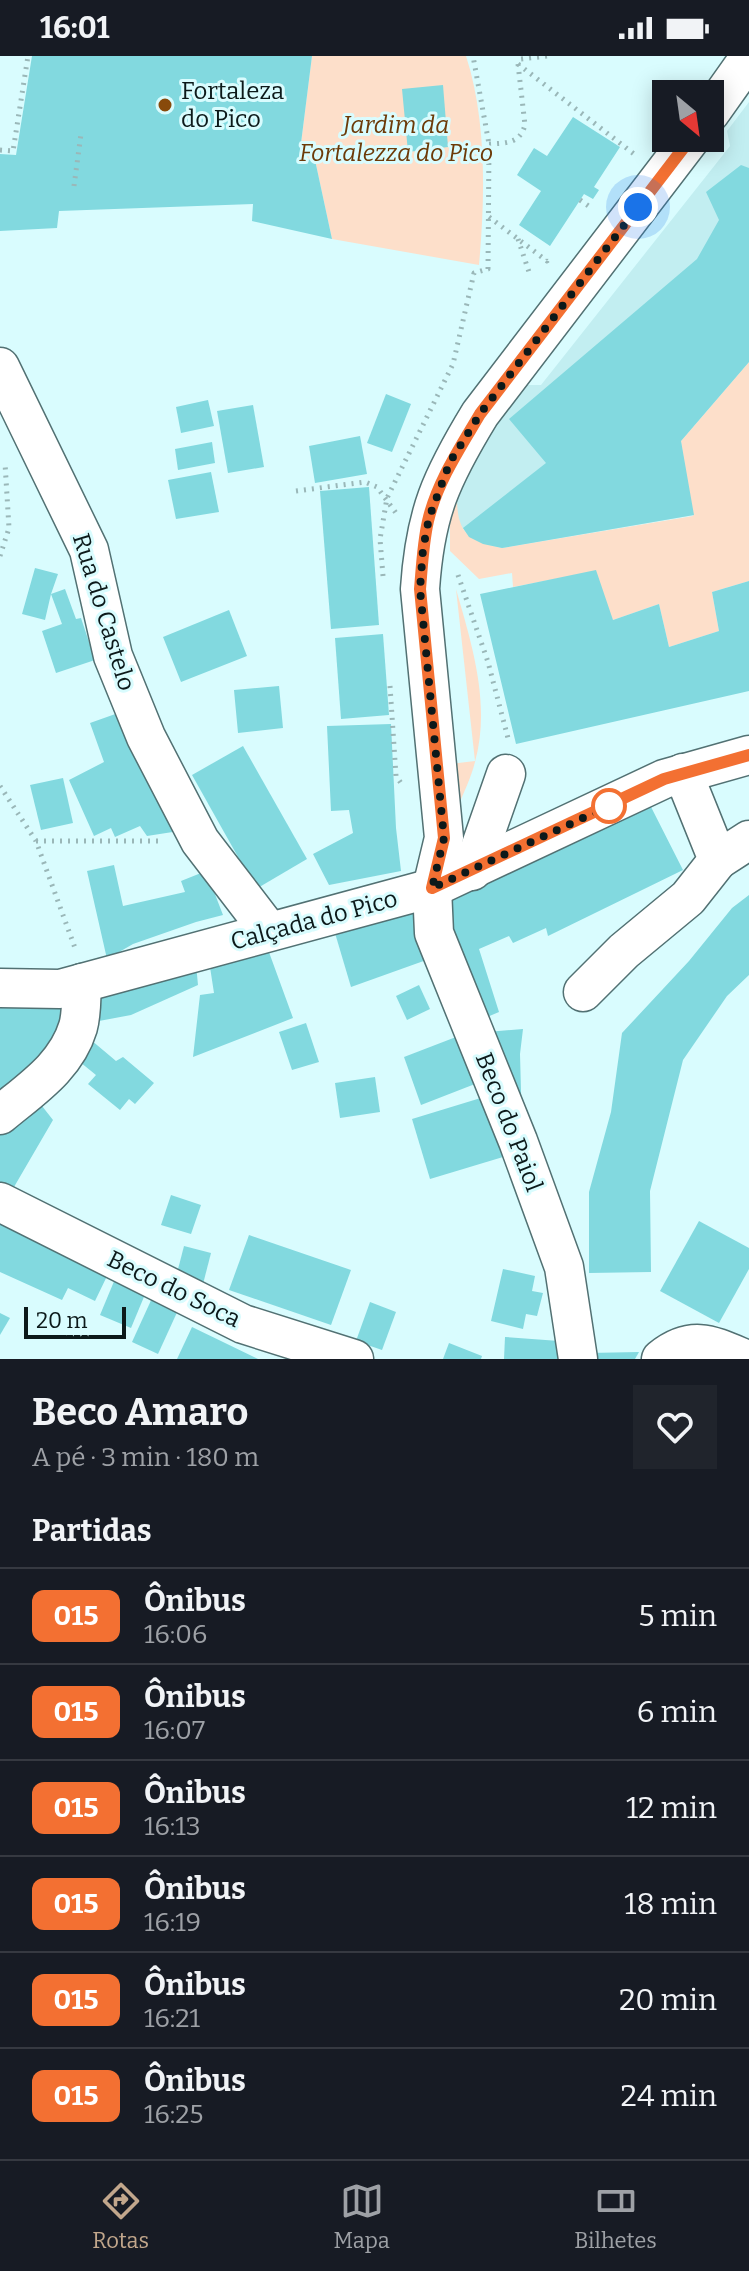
<!DOCTYPE html>
<html lang="pt">
<head>
<meta charset="utf-8">
<style>
  :root { --surface:#171b24; --page:#20242c; --text:#f1f3f6; --muted:#9ea1a6; --line:#363941; --accent:#c2a78c }
  body { margin:0; font-family:Bitter,serif; background:var(--page); color:var(--text); height:100vh; display:flex; flex-direction:column; font-size:30px; white-space:nowrap }
  * { box-sizing:border-box; margin:0 }
  p { font-size:26px; color:var(--muted) }
  .icon { flex:none; width:44px; height:44px; fill:none; stroke:currentColor; stroke-width:2; stroke-linecap:round; stroke-linejoin:round }
  .map { position:relative; height:1303px; overflow:hidden }
  .panel { display:flex; flex-direction:column; background:var(--surface); flex:1 }
  .panel>* { flex:none }
  .badge { padding:0 16px; border-radius:12px; font-size:28px; line-height:52px }
  .needle { width:52px; rotate:151deg }
  .tools { position:absolute; left:652px; top:24px; display:grid; gap:16px }
  .tools a { display:grid; place-items:center; width:72px; height:72px; border-radius:0px; background:var(--surface); box-shadow:0 4px 20px #0003; font-size:40px }
  .scale { position:absolute; left:24px; bottom:20px; width:102px; box-sizing:border-box; padding-left:8px; border:4px solid #0c191a; border-top:0; font-size:22px; line-height:28px; white-space:nowrap; color:#0c191a; -webkit-text-stroke:6px #d9fcfe; paint-order:stroke }
  .you { position:absolute; width:40px; height:40px; margin:-20px; border:6px solid #fff; border-radius:50%; background:#1a73e8; box-shadow:0 0 0 12px #1a73e833 }
  .map>.badge { position:absolute; translate:-50% -50%; box-shadow:0 0 0 4px #fff }
  h2 { padding:0 32px; font-size:30px; line-height:72px }
  .round { display:grid; place-items:center; flex:none; width:84px; height:84px; border-radius:0px; background:var(--page) }
  .overview { display:flex; align-items:center; justify-content:space-between; height:136px; padding:0 32px }
  h1 { font-size:38px; font-weight:700; line-height:60px }
  ul { padding:0; list-style:none }
  li { display:flex; align-items:center; gap:24px; height:96px; padding:0 32px; border-top:2px solid var(--line) }
  li div { flex:1 }
  li b { display:block; font-size:30px }
  li em { font-style:normal }
  li .badge { min-width:88px; font-weight:700; text-align:center }
  .status { display:flex; justify-content:space-between; align-items:center; height:56px; padding:0 40px; background:var(--surface); direction:ltr }
  .status svg { height:22px; fill:currentColor }
  .tab-bar { display:flex; justify-content:space-around; align-items:center; height:112px; border-top:2px solid var(--line); background:var(--surface); font-size:22px; color:var(--muted) }
  .tab-bar a { display:grid; justify-items:center; gap:4px }
  .tab-bar .on { color:var(--accent) }
  .map>svg:first-child { display:block }
</style>
</head>
<body>
<div class="status"><b>16:01</b><svg viewBox="0 0 49 12"><path d="M0 12V9h3v3zM5 12V6h3v6zM10 12V3h3v9zM15 12V0h3v12zM26 1h20v11H26zM47 4h2v5h-2z"/></svg></div>
<div class="map">
<svg width="749" height="1303" viewBox="0 0 749 1303">
  <rect width="100%" height="100%" fill="#d9fcfe"/>
  <polygon fill="#c2eef1" points="749,46 749,306 681,385 694,459 502,492 483,488 469,481 457,464 457,441 491,372 525,329 541,329 730,90 727,75"/>
  <g fill="#fddfca">
    <path d="M312 0H466C487 65 485 142 479 209L332 183 315 104 299 103Z"/>
    <path d="M749 306V525L712 536 719 575 669 591 659 548 613 564 586 517 513 531 512 517 479 523 450 495V463L457 441C457 477 468 485 502 492L693 460 681 385Z"/>
    <path d="M456 533C472 589 491 648 475 706 471 722 463 738 457 753L450 708 475 705Z"/>
  </g>
  <g fill="#82d9df">
    <polygon points="32,0 312,0 299,103 315,104 332,183 252,165 253,148 59,155 57,172 0,175 0,98 16,99"/>
    <polygon points="443,29 448,91 408,96 402,33"/>
    <polygon points="573,61 620,91 594,131 599,134 593,143 584,138 550,190 519,169 541,135 517,119 534,92 547,100"/>
    <polygon points="741,109 749,112 749,306 681,385 694,459 502,492 483,488 469,481 463,472 546,407 509,363 697,203 719,164 706,136"/>
    <polygon points="386,338 411,348 392,396 367,387"/>
    <polygon points="208,344 214,370 181,377 176,351"/>
    <polygon points="253,349 264,411 228,417 217,355"/>
    <polygon points="360,380 367,418 315,427 309,390"/>
    <polygon points="212,386 215,407 178,414 175,393"/>
    <polygon points="211,416 219,456 176,463 168,424"/>
    <polygon points="369,431 379,569 331,573 320,435"/>
    <polygon points="35,512 58,518 51,538 65,533 76,563 81,562 95,604 56,617 42,575 62,568 51,538 45,564 22,558"/>
    <polygon points="596,514 613,564 659,548 669,591 719,575 712,536 749,525 749,635 516,688 480,538"/>
    <polygon points="229,554 247,600 181,626 163,581"/>
    <polygon points="383,578 389,659 341,663 335,582"/>
    <polygon points="279,630 283,672 238,677 234,634"/>
    <polygon points="121,656 156,742 179,775 147,780 140,770 115,781 111,772 94,780 69,724 104,706 90,667"/>
    <polygon points="391,668 396,772 401,815 329,829 313,798 353,777 349,754 331,755 327,670"/>
    <polygon points="243,690 307,803 256,833 192,719"/>
    <polygon points="63,722 73,767 41,774 30,729"/>
    <polygon points="648,745 683,814 548,880 546,872 513,887 509,880 479,893 499,956 480,964 435,849"/>
    <polygon points="114,809 123,850 185,836 181,825 206,815 223,859 196,866 133,888 107,903 87,815"/>
    <polygon points="749,839 749,919 727,940 683,1004 650,1135 651,1216 589,1217 589,1136 611,1056 622,977 689,905 732,852"/>
    <polygon points="411,843 432,902 351,931 332,867"/>
    <polygon points="266,888 293,962 193,1001 200,939 214,937 210,911"/>
    <polygon points="195,898 198,929 131,959 83,968 81,938"/>
    <polygon points="419,929 430,953 407,964 396,940"/>
    <polygon points="0,944 76,949 54,1001 0,1047"/>
    <polygon points="306,967 319,1006 292,1014 279,976"/>
    <polygon points="523,973 520,998 522,1072 487,976"/>
    <polygon points="456,981 475,1028 421,1049 404,1001"/>
    <polygon points="91,984 116,1005 123,1001 154,1027 135,1048 129,1043 120,1054 88,1028 96,1019 75,1002"/>
    <polygon points="375,1021 380,1056 340,1062 335,1027"/>
    <polygon points="60,1028 63,1032 42,1050 53,1064 7,1143 0,1139 0,1065"/>
    <polygon points="484,1041 503,1101 430,1123 412,1063"/>
    <polygon points="171,1139 201,1149 191,1178 161,1169"/>
    <polygon points="0,1164 108,1218 95,1245 68,1232 62,1244 0,1216"/>
    <polygon points="699,1165 749,1192 749,1213 719,1267 660,1235"/>
    <polygon points="249,1179 351,1214 331,1269 229,1234"/>
    <polygon points="184,1190 211,1197 203,1228 176,1221"/>
    <polygon points="503,1213 535,1220 532,1235 543,1237 537,1260 526,1258 523,1273 491,1265"/>
    <polygon points="115,1223 146,1236 131,1272 100,1259"/>
    <polygon points="153,1240 179,1252 158,1298 132,1286"/>
    <polygon points="370,1246 396,1256 382,1294 356,1285"/>
    <polygon points="0,1257 10,1262 0,1279"/>
    <polygon points="192,1271 223,1286 258,1303 177,1303"/>
    <polygon points="505,1281 559,1285 558,1303 504,1303"/>
    <polygon points="449,1287 482,1300 481,1303 443,1303"/>
    <polygon points="639,1296 635,1303 588,1303 588,1297"/>
  </g>
  <g fill="none" stroke-linecap="round" stroke-linejoin="round">
    <g stroke="#527173" stroke-width="41">
      <g id="minor">
        <polyline points="710,57 749,2"/>
        <polyline points="0,311 89,494 113,600 146,681 200,785 269,875"/>
        <polyline points="718,804 749,784"/>
        <polyline points="472,815 506,718"/>
        <polyline points="0,932 60,933 432,832 664,723 749,699"/>
        <polyline points="583,936 624,895 688,842 718,804 683,717"/>
        <path d="M0 1059C31 1033 66 1011 78 971 82 957 81 941 82 927"/>
        <polyline points="0,1146 243,1268 354,1303"/>
        <path d="M578 1303 564 1211 518 1085 434 877 432 832 444 782 420 533C425 457 441 422 480 358L691 82"/>
        <path d="M661 1303C692 1278 712 1289 745 1303"/>
      </g>
    </g>
    <g stroke="#9ab7b8" stroke-width="5" stroke-dasharray="2 6" stroke-linecap="butt">
      <polyline points="518,8 634,98"/>
      <path d="M489 88C505 87 520 88 525 69L518 8 521 3 547 0"/>
      <polyline points="0,94 13,95 28,0"/>
      <polyline points="74,130 81,78"/>
      <polyline points="580,144 590,151"/>
      <polyline points="489,161 547,205 550,202"/>
      <polyline points="518,183 529,216"/>
      <polyline points="296,435 365,426 377,431 396,457"/>
      <polyline points="0,500 9,472 5,407"/>
      <polyline points="458,519 488,606 509,686"/>
      <polyline points="383,520 380,483 387,442 453,308 474,217 488,213 489,88 473,0"/>
      <polyline points="390,630 396,720 403,730"/>
      <polyline points="0,730 36,785 75,892"/>
      <polyline points="36,785 159,785"/>
    </g>
    <use href="#minor" stroke="#fff" stroke-width="38"/>
  </g>
  <g fill="none" stroke-linecap="round" stroke-linejoin="round">
    <g stroke="#fff" stroke-width="18">
      <path id="line" d="M691 82 480 358C460 392 437 426 428 465 423 487 422 510 420 533L444 782 432 832 664 723 749 699"/>
    </g>
    <use href="#line" stroke="#f37032" stroke-width="12"/>
    <polyline stroke="#0c191a" stroke-width="8" stroke-dasharray="0 14.4" points="609,750 432,832 444,782 420,533 423,493 429,462 450,406 480,358 638,151"/>
  </g>
  <circle fill="#884a0b" stroke="#d9fcfe" stroke-width="3" cx="165" cy="49" r="8"/>
  <circle fill="#fff" stroke="#f37032" stroke-width="4" cx="609" cy="750" r="16"/>
  <g text-anchor="middle" stroke-width="6" stroke-linejoin="round" paint-order="stroke">
    <g font-size="24" fill="#0c191a" stroke="#d9fcfe" text-anchor="start">
      <text x="181" y="43">Fortaleza<tspan x="181" dy="28">do Pico</tspan></text>
    </g>
    <g font-size="24" font-style="italic" fill="#6c3a08" stroke="#d9fcfe">
      <text x="396" y="77">Jardim da<tspan x="396" dy="28">Fortalezza do Pico</tspan></text>
    </g>
    <g font-size="24" fill="#0c191a" stroke="#d9fcfe">
      <text transform="translate(104 556) rotate(73)" y="8">Rua do Castelo</text>
      <text transform="translate(314 864) rotate(-15)" y="8">Calçada do Pico</text>
      <text transform="translate(509 1066) rotate(69)" y="8">Beco do Paiol</text>
      <text transform="translate(174 1233) rotate(26)" y="8">Beco do Soca</text>
    </g>
  </g>
</svg>
<div class="tools">
<a><svg class="needle" viewBox="-14 -14 28 28"><path d="M0-13l5 13h-10z" fill="#e53935"/><path d="M0 13l5-13h-10z" fill="#9ea1a6"/></svg></a>
</div>
<div class="scale">20 m</div>
<div class="you" style="left:638px;top:151px"></div>
</div>
<section class="panel">
<div class="overview"><div><h1>Beco Amaro</h1><p>A pé · 3 min · 180 m</p></div><a class="round"><svg class="icon" aria-label="heart" viewBox="0 0 24 24"><path d="M12 20l-8-8c-3-5 5-10 8-4 3-6 11-1 8 4z"/></svg></a></div>
<h2>Partidas</h2>
<ul>
<li><span class="badge" style="background:#f37032;color:#fff">015</span><div><b>Ônibus</b><p>16:06</p></div><em>5 min</em></li>
<li><span class="badge" style="background:#f37032;color:#fff">015</span><div><b>Ônibus</b><p>16:07</p></div><em>6 min</em></li>
<li><span class="badge" style="background:#f37032;color:#fff">015</span><div><b>Ônibus</b><p>16:13</p></div><em>12 min</em></li>
<li><span class="badge" style="background:#f37032;color:#fff">015</span><div><b>Ônibus</b><p>16:19</p></div><em>18 min</em></li>
<li><span class="badge" style="background:#f37032;color:#fff">015</span><div><b>Ônibus</b><p>16:21</p></div><em>20 min</em></li>
<li><span class="badge" style="background:#f37032;color:#fff">015</span><div><b>Ônibus</b><p>16:25</p></div><em>24 min</em></li>
</ul>
</section>
<nav class="tab-bar">
<a class="on"><svg class="icon" aria-label="directions" viewBox="0 0 24 24"><path d="M12 3l9 9-9 9-9-9zM9 14v-3h6M13 9l2 2-2 2"/></svg>Rotas</a>
<a><svg class="icon" aria-label="map" viewBox="0 0 24 24"><path d="M3 6l6-2 6 2 6-2v14l-6 2-6-2-6 2zM9 4v14M15 6v14"/></svg>Mapa</a>
<a><svg class="icon" aria-label="tickets" viewBox="0 0 24 24"><path d="M3 7h18v10H3zM15 7v10"/></svg>Bilhetes</a>
</nav>
</body>
</html>
